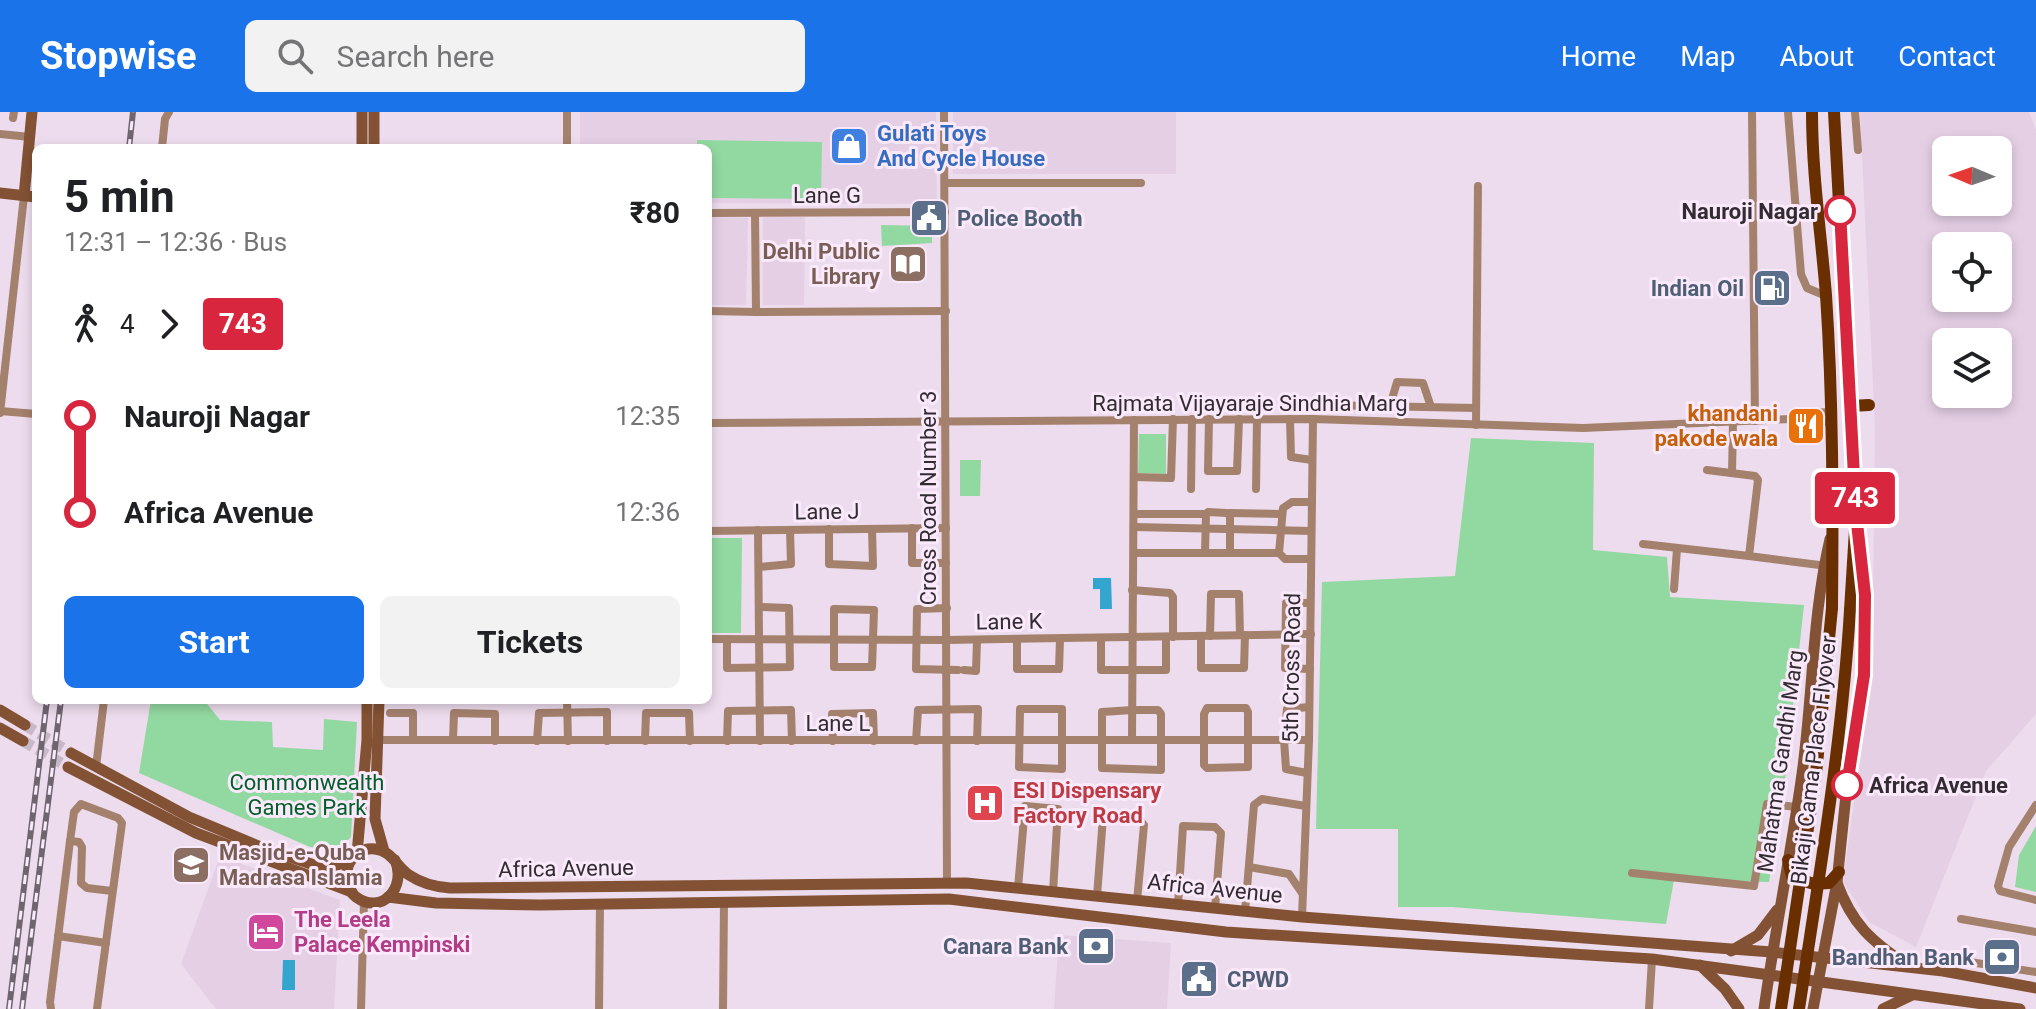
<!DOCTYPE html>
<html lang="en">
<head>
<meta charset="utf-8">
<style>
  :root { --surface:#fff; --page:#f2f2f2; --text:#202124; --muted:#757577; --accent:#1a73e8 }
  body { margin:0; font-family:Roboto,sans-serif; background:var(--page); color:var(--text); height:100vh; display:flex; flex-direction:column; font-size:30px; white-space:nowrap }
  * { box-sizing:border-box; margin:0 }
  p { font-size:26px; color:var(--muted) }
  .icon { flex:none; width:44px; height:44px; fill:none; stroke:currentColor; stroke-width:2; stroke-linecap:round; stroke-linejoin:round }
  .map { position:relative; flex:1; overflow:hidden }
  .panel { position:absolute; left:32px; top:32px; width:680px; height:560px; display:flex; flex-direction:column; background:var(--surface); border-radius:12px; box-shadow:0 4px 12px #0003 }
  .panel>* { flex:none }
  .badge { padding:0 16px; border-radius:6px; font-size:28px; line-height:52px }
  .needle { width:52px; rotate:272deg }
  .fabs { position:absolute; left:1932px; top:24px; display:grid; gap:16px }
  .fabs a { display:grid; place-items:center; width:80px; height:80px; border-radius:12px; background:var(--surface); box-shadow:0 4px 12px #0003; font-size:40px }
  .map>.badge { position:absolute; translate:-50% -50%; box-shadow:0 0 0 4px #fff }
  .legs { display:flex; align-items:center; gap:12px; height:88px; padding:0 32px; font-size:26px }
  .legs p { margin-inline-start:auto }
  .overview { display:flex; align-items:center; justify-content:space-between; height:136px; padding:0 32px }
  h1 { font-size:44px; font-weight:700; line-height:60px }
  .button { display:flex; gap:16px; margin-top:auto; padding:16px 32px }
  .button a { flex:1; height:92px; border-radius:12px; background:var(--accent); color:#fff; font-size:32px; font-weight:700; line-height:92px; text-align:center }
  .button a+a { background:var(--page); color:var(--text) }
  ul { padding:0 32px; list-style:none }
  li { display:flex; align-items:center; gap:28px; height:96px; font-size:30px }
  li i { display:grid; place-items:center; width:12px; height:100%; margin:0 10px; background:currentColor }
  li i::after { content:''; width:20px; height:20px; margin:-10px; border:6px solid; border-radius:50%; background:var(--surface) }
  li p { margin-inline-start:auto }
  li:first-child i { background:linear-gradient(#0000 50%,currentColor 0) }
  li:last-child i { background:linear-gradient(currentColor 50%,#0000 0) }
  header { display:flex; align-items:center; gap:48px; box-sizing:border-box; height:112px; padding:0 40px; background:var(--accent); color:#fff }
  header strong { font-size:38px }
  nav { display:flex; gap:44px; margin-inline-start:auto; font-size:28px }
  .search { width:560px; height:72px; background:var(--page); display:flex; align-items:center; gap:20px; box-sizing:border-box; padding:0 28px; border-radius:12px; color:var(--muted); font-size:30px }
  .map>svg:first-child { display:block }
</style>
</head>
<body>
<header>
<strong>Stopwise</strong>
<div class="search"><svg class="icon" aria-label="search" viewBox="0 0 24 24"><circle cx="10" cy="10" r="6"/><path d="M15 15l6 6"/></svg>Search here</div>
<nav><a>Home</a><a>Map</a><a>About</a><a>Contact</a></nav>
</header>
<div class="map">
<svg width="2036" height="897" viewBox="0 0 2036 897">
  <rect width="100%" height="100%" fill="#eddced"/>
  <g fill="#e5cfe5" fill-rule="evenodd">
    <polygon points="580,0 936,0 937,92 708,91 708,36 580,36"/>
    <rect x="953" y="0" width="223" height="62"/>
    <path d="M1860 0H2029L2036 18V602L1986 659 1916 835 1869 810 1843 770 1872 560 1875 316ZM1946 38H1998V90H1946ZM1946 134H1998V186H1946ZM1946 230H1998V282H1946Z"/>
    <polygon points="708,105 748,106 746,193 708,193"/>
    <polygon points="763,105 805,105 804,193 763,193"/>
    <polygon points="220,744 340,788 334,897 216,897 181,852"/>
    <polygon points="1059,823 1171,831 1167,897 1054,897"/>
  </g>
  <g fill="#92d8a1">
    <polygon points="697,28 822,30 821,87 708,86 708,36 697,36"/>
    <polygon points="881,113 932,114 932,131 882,134"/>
    <polygon points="1139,322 1166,322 1166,362 1138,361"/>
    <polygon points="1471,326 1594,331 1593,438 1667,445 1670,485 1804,493 1785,668 1769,770 1674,768 1666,812 1452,795 1398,795 1398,717 1316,717 1322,470 1455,464"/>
    <polygon points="960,348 981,348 980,384 960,384"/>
    <polygon points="708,426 742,426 741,521 708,521"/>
    <polygon points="151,588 204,588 220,608 272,610 273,635 323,638 324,607 357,610 351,725 337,739 310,735 139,661"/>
    <polygon points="2036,714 2036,780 2015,775 2019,743"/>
  </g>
  <g fill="#33a5cf">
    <polygon points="1093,466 1111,466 1112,497 1100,497 1100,477 1093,477"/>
    <polygon points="283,848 295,848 295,878 282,878"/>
  </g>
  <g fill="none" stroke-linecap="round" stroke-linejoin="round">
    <g stroke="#c8b9c8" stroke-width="11" stroke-dasharray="11 5.5" stroke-linecap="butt">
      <polyline points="25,613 71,641"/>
      <polyline points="23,629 68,655"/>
    </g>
    <g stroke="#a4816d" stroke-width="8">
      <polyline points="944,0 947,771"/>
      <polyline points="1752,0 1755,309"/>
      <polyline points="1788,0 1801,162 1807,176 1826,184"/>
      <polyline points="1855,0 1858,38"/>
      <polyline points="13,6 14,0"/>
      <polyline points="0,22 30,25"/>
      <polyline points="162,36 165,7 169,0"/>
      <polyline points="567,36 567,0"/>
      <polyline points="945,71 1141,71"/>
      <polyline points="708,101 945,100"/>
      <polyline points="755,101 756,200 946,199"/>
      <polyline points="708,199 756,200"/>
      <polyline points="1318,293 1476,296"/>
      <polyline points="1390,294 1397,270 1423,271 1431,295"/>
      <polyline points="0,299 36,302"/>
      <polyline points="0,301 24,84"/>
      <polyline points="1209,307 1208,359 1237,359 1239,307"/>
      <polyline points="1290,307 1291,345 1312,348"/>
      <polyline points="1793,307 1810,301 1831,300"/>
      <polyline points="708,311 1313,307 1583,316 1792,307 1812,311 1831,310"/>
      <polyline points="1476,313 1478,74"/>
      <polyline points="1707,358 1755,364 1758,368 1749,444 1827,454"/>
      <polyline points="1732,361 1733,310"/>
      <polyline points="1134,365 1171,366 1173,307"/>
      <polyline points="1191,377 1192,307"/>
      <polyline points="1256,377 1257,307"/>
      <polyline points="1229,401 1281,402"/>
      <polyline points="1134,402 1206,402"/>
      <polyline points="1134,415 1311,419"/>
      <polyline points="912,416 912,451 946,451"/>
      <polyline points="829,417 829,452 873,454 872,417"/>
      <polyline points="758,418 760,629"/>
      <polyline points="708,419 946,416"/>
      <polyline points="1643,432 1749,444"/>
      <polyline points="1134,441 1205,441 1206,402 1208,400 1226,401 1230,403 1230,441 1279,441"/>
      <polyline points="1205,441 1230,441"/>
      <polyline points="1311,447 1285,447 1279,441 1283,396 1292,390 1312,390"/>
      <polyline points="759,455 791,452 790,418"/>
      <polyline points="1674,477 1677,437"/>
      <polyline points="1132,478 1170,481 1173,485 1173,525"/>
      <polyline points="947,496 917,497 916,557 958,558"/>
      <polygon points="834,497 874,498 872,555 834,555"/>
      <polyline points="1201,524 1201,556 1244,556 1245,523"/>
      <polyline points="1210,524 1211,482 1239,482 1240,523"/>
      <polyline points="1101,526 1101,558 1166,558 1166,525"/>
      <polyline points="708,527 947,528 1311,522"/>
      <polyline points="727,527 727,556 790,555 789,496 759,495"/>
      <polyline points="1017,527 1017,557 1059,557 1060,527"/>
      <polyline points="1310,557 1285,556 1286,491 1310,491"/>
      <polyline points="964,558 976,559 977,528"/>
      <polyline points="567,588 568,629"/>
      <polygon points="1207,596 1246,596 1248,600 1248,655 1207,656 1204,653 1204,602"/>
      <polygon points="1020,597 1062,597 1062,657 1019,655"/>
      <polygon points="1132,598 1158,598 1161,602 1161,658 1102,656 1102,600"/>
      <polyline points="390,601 413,601 413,628"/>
      <polyline points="376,628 1309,628"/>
      <polyline points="453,628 454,601 495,602 495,629"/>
      <polyline points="1132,628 1134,308"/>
      <polyline points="537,629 539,601 607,600 607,629"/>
      <polyline points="645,629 646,601 689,601 690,629"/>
      <polyline points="727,629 728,599 791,598 792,629"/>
      <polyline points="833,629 832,602 873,601 874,629"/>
      <polyline points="916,629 918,598 978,597 977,629"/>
      <polyline points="96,655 104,588"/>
      <polyline points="1307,661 1286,657 1284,628 1287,597 1309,595"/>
      <polyline points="2036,693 2009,735 1998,774 2000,779 2036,788"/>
      <polyline points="1249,755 1289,762 1302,781"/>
      <polyline points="1632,761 1754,774 1767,692 1797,695"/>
      <polyline points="1018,776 1025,694 1058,697 1053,780"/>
      <polyline points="1097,784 1103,705 1140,708 1144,713 1137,789"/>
      <polyline points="1178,793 1183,714 1215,715 1221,721 1215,797"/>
      <polyline points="1245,800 1254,693 1262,687 1306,694"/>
      <polyline points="1302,805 1309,628 1313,307"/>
      <polyline points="1961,807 2036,820"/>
      <polyline points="58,824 106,831"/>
      <polyline points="1943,859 1963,849 2036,860"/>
      <polyline points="51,897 50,890 70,729"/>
      <polyline points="97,897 122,711 118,706 81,692 74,700 70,729 79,730 82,735 81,771 87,776 112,779"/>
      <polyline points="361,897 364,789"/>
      <polyline points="599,897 600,792"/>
      <polyline points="723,897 724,789"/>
      <polyline points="1649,897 1652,847"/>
    </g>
    <g stroke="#835234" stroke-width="11">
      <polyline points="362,0 362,36"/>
      <polyline points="374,0 374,36"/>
      <polyline points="0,81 36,85"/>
      <polyline points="24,84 32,0"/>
      <polyline points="379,588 375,707 384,739"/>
      <polyline points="0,598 25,613"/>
      <polyline points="0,616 23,629"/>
      <polyline points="71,641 189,705 261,735 317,754 330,756 350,748"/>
      <polyline points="68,655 196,721 352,780"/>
      <polyline points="357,742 367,628 367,588"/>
      <path d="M395 748C407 775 382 804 356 785 336 769 349 734 375 737 392 739 396 754 409 763 421 771 436 775 450 776L966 771 1302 805 1772 840 1943 859 2036 876"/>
      <path d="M1837 771C1852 812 1871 829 1907 853"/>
      <polyline points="388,785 436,791 540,793 949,787 1226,820 1652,847 2020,897"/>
      <polyline points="1731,839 1758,823 1777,798"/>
      <polyline points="1700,853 1725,877 1739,897"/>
      <path d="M1764 897C1775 819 1791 741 1802 662 1813 584 1812 504 1830 427"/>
      <polyline points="1813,897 1837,770 1847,673 1864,563 1865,483 1858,426"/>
      <polyline points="1883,897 1912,883"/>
    </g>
    <g stroke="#6a2f01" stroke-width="12">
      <path d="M1812 0C1812 61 1821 122 1826 183 1833 288 1833 392 1832 496"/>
      <polyline points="1834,0 1856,402 1850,498"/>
      <polyline points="1851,294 1869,293"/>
      <polyline points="1788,748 1792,765 1814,772 1829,771 1839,760"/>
    </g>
    <g stroke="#6f656f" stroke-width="6">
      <g id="rail">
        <polyline points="129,36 133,0"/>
        <polyline points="9,897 47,588"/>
        <polyline points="22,897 61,588"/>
      </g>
    </g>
    <use href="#rail" stroke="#fae9fa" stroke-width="3" stroke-dasharray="9" stroke-linecap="butt"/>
    <g stroke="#6a2f01" stroke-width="12">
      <polyline points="1781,897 1816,662 1832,496"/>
      <path d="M1799 897C1819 764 1842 632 1850 498"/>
    </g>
  </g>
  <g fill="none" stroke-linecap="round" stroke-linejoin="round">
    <g stroke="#fff" stroke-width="18">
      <polyline id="line-1" points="1840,99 1856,402 1865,483 1864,563 1847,673"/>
    </g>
    <use href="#line-1" stroke="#d7263d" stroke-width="12"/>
  </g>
  <defs>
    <g id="shop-square" transform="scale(2)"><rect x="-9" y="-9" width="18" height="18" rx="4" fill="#3f7fe0" stroke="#fae9fa"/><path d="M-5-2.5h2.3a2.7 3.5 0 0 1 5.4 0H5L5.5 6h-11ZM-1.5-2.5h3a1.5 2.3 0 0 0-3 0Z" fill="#fff"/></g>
    <g id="civic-square" transform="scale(2)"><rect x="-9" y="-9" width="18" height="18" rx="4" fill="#5c6f8a" stroke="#fae9fa"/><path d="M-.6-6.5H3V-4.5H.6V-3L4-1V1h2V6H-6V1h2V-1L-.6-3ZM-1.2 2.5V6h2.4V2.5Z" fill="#fff"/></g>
    <g id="library-square" transform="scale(2)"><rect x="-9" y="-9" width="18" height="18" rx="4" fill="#8d6e63" stroke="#fae9fa"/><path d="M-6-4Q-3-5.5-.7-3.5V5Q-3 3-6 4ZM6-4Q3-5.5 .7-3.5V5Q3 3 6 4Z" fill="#fff"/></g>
    <g id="fuel-square" transform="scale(2)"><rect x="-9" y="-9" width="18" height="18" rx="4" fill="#5c6f8a" stroke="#fae9fa"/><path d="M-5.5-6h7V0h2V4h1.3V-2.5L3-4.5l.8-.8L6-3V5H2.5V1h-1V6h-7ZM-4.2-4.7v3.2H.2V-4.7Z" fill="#fff"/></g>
    <g id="restaurant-square" transform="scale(2)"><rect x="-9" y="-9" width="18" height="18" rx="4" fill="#e8710a" stroke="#fae9fa"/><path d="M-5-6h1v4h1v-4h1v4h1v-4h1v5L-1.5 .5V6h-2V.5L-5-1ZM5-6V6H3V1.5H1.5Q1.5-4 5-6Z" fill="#fff"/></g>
    <g id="hospital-square" transform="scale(2)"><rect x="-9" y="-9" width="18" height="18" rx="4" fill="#e0444e" stroke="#fae9fa"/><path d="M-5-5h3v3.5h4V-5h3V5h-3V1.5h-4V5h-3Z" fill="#fff"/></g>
    <g id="school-square" transform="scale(2)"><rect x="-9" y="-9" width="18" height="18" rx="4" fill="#8d6e63" stroke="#fae9fa"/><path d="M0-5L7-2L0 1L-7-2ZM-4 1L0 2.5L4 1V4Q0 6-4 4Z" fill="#fff"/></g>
    <g id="hotel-square" transform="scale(2)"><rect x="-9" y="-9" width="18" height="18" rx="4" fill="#d1479c" stroke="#fae9fa"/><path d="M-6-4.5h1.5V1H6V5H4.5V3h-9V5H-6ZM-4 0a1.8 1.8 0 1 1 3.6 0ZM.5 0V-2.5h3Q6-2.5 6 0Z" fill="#fff"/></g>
    <g id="bank-square" transform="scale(2)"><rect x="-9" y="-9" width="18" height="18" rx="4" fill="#5c6f8a" stroke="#fae9fa"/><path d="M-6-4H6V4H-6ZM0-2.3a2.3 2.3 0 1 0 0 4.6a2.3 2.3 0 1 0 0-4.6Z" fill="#fff"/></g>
  </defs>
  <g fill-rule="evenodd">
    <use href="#shop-square" x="849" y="34"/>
    <use href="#civic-square" x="929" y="106"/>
    <use href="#library-square" x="908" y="152"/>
    <use href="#fuel-square" x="1772" y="176"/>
    <use href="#restaurant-square" x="1806" y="314"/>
    <use href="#hospital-square" x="985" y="691"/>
    <use href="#school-square" x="191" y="753"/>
    <use href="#hotel-square" x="266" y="820"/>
    <use href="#bank-square" x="1096" y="834"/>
    <use href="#bank-square" x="2002" y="845"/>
    <use href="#civic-square" x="1199" y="867"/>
  </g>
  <g fill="#fff" stroke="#d7263d" stroke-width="4">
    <circle cx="1840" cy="99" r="14"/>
    <circle cx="1847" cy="673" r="14"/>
  </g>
  <g text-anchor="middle" stroke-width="6" stroke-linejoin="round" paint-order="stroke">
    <g font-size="22" font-weight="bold" fill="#366cbe" stroke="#fae9fa" text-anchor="start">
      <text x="877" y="29">Gulati Toys<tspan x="877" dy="25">And Cycle House</tspan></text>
    </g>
    <g font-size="22" fill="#322c32" stroke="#fae9fa">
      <text x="827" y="91">Lane G</text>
      <text x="1250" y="299">Rajmata Vijayaraje Sindhia Marg</text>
      <text transform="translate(928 386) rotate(-90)" y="8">Cross Road Number 3</text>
      <text transform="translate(827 399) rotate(-1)" y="8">Lane J</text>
      <text transform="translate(1009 509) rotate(-1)" y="8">Lane K</text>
      <text transform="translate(1291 556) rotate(-89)" y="8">5th Cross Road</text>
      <text x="838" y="619">Lane L</text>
      <text transform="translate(1813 648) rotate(-83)" y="8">Bikaji Cama Place Flyover</text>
      <text transform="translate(1780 649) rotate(-82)" y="8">Mahatma Gandhi Marg</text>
      <text transform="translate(566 756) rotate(-1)" y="8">Africa Avenue</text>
      <text transform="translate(1215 776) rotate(6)" y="8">Africa Avenue</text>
    </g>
    <g font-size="22" font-weight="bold" fill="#322c32" stroke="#fae9fa" text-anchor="end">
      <text x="1818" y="107">Nauroji Nagar</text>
      <text x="1869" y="681" text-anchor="start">Africa Avenue</text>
    </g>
    <g font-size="22" font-weight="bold" fill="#4e5e75" stroke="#fae9fa" text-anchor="end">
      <text x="957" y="114" text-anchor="start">Police Booth</text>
      <text x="1744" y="184">Indian Oil</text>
      <text x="1068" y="842">Canara Bank</text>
      <text x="1974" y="853">Bandhan Bank</text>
      <text x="1227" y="875" text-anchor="start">CPWD</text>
    </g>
    <g font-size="22" font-weight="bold" fill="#785e54" stroke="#fae9fa" text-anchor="end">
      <text x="880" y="147">Delhi Public<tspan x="880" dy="25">Library</tspan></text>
      <text x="219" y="748" text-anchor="start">Masjid-e-Quba<tspan x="219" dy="25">Madrasa Islamia</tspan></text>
    </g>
    <g font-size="22" font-weight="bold" fill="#c56008" stroke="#fae9fa" text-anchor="end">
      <text x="1778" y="309">khandani<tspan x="1778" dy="25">pakode wala</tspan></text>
    </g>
    <g font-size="22" fill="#005f29" stroke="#fae9fa">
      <text x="307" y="678">Commonwealth<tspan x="307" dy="25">Games Park</tspan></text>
    </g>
    <g font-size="22" font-weight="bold" fill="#be3a42" stroke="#fae9fa" text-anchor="start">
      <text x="1013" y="686">ESI Dispensary<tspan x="1013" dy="25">Factory Road</tspan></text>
    </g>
    <g font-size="22" font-weight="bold" fill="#b23c85" stroke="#fae9fa" text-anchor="start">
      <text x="294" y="815">The Leela<tspan x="294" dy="25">Palace Kempinski</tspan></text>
    </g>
  </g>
</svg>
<div class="fabs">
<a><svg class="needle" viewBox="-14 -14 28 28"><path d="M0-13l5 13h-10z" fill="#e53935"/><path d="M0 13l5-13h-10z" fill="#757577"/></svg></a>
<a><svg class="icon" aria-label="locate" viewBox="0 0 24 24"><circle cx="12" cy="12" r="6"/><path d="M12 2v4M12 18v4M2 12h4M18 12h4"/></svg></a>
<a><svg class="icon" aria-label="layers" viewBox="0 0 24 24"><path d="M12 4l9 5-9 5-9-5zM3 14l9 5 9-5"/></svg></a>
</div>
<b class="badge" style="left:1855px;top:386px;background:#d7263d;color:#fff">743</b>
<section class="panel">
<div class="overview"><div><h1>5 min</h1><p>12:31 – 12:36 · Bus</p></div><b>₹80</b></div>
<div class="legs"><svg class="icon" aria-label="walk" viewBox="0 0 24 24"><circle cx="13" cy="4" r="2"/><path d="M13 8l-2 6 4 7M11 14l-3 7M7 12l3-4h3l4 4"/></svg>4<svg class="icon" aria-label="forward" viewBox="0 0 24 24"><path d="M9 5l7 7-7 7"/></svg><b class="badge" style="background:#d7263d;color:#fff">743</b></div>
<ul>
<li><i style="color:#d7263d"></i><b>Nauroji Nagar</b><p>12:35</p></li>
<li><i style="color:#d7263d"></i><b>Africa Avenue</b><p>12:36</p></li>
</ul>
<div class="button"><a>Start</a><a>Tickets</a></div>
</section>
</div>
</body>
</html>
